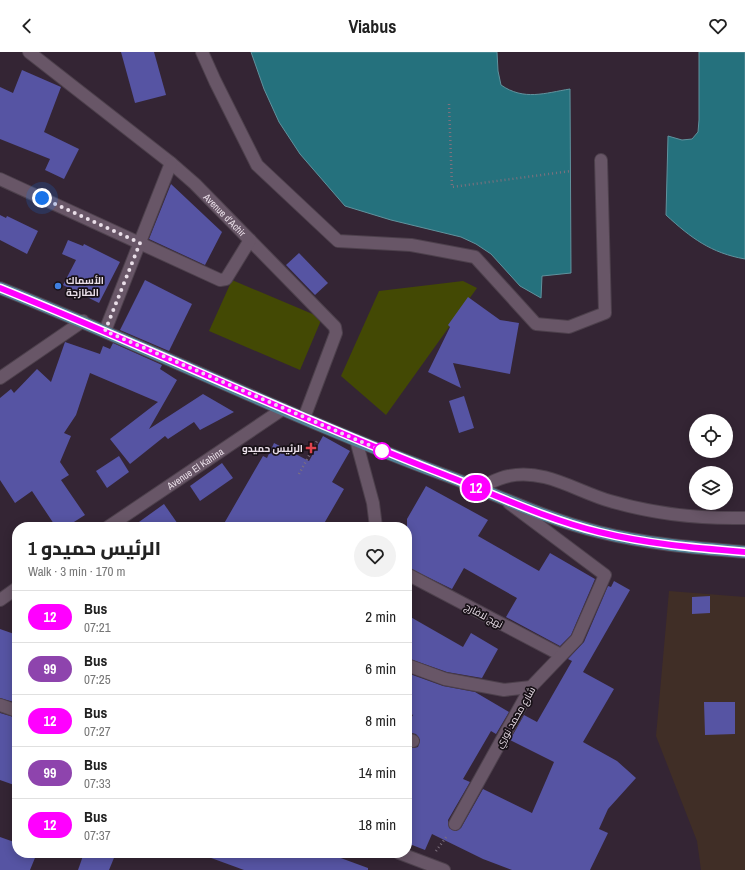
<!DOCTYPE html>
<html lang="en">
<head>
<meta charset="utf-8">
<style>
  :root { --surface:#fff; --page:#f2f2f2; --text:#222; --muted:#767676; --line:#e0e0e0 }
  body { margin:0; font-family:"Archivo Narrow",Cairo,sans-serif; background:var(--page); color:var(--text); height:100vh; display:flex; flex-direction:column; font-size:15px; white-space:nowrap }
  * { box-sizing:border-box; margin:0 }
  p { font-size:13px; color:var(--muted) }
  .icon { flex:none; width:22px; height:22px; fill:none; stroke:currentColor; stroke-width:2; stroke-linecap:round; stroke-linejoin:round }
  .map { position:relative; flex:1; overflow:hidden }
  .sheet { position:absolute; left:12px; top:470px; width:400px; height:336px; display:flex; flex-direction:column; background:var(--surface); border-radius:16px; box-shadow:0 2px 10px #0003 }
  .sheet>* { flex:none }
  .badge { padding:0 8px; border-radius:13px; font-size:14px; line-height:26px }
  .tools { position:absolute; left:689px; top:362px; display:grid; gap:8px }
  .tools a { display:grid; place-items:center; width:44px; height:44px; border-radius:50%; background:var(--surface); box-shadow:0 2px 10px #0003; font-size:20px }
  .you { position:absolute; width:20px; height:20px; margin:-10px; border:3px solid #fff; border-radius:50%; background:#1a73e8; box-shadow:0 0 0 6px #1a73e833 }
  .map>.badge { position:absolute; translate:-50% -50%; box-shadow:0 0 0 2px #fff }
  .round { display:grid; place-items:center; flex:none; width:42px; height:42px; border-radius:21px; background:var(--page) }
  .headline { display:flex; align-items:center; justify-content:space-between; height:68px; padding:0 16px }
  h1 { font-size:19px; font-weight:800; line-height:30px }
  ul { padding:0; list-style:none }
  li { display:flex; align-items:center; gap:12px; height:52px; padding:0 16px; border-top:1px solid var(--line) }
  li div { flex:1 }
  li b { display:block; font-size:15px }
  li em { font-style:normal }
  li .badge { min-width:44px; font-weight:700; text-align:center }
  header { display:flex; justify-content:space-between; align-items:center; height:52px; padding:0 16px; background:var(--surface); font-size:18px; font-weight:800 }
  .map>svg:first-child { display:block }
</style>
</head>
<body>
<header><svg class="icon" aria-label="back" viewBox="0 0 24 24"><path d="M15 5l-7 7 7 7"/></svg>Viabus<svg class="icon" aria-label="heart" viewBox="0 0 24 24"><path d="M12 20l-8-8c-3-5 5-10 8-4 3-6 11-1 8 4z"/></svg></header>
<div class="map">
<svg width="745" height="818" viewBox="0 0 745 818">
  <rect width="100%" height="100%" fill="#342534"/>
  <polygon fill="#402e26" points="669,539 745,545 745,818 701,818 697,789 656,684"/>
  <g fill="#434904">
    <polygon points="232,228 322,266 300,318 209,279"/>
    <polygon points="463,229 477,236 386,363 341,324 379,239"/>
  </g>
  <g fill="#25717d" stroke="#60929d">
    <path d="M251 0H497L498 19 501 33C524 49 545 41 570 37L571 221 542 224 541 246 520 234 491 202 476 192 461 185 391 168 345 154 300 102 279 70 264 37Z"/>
    <path d="M699 0H745V207C711 201 691 186 666 163L668 84 682 88 692 87 698 80 699 68Z"/>
  </g>
  <g fill="#5654a3">
    <polygon points="121,0 154,0 166,43 135,51"/>
    <polygon points="22,18 61,35 44,80 79,97 64,127 45,118 50,107 0,87 0,35 13,41"/>
    <polygon points="171,132 222,180 205,213 149,187"/>
    <polygon points="0,163 6,166 7,164 38,179 27,202 0,188"/>
    <polygon points="68,188 83,194 84,192 120,210 99,251 63,233 76,208 62,202"/>
    <polygon points="299,201 328,231 315,243 286,213"/>
    <polygon points="145,228 192,252 169,299 120,278"/>
    <polygon points="468,245 500,268 519,271 510,322 453,311 461,336 428,320 450,275 448,273"/>
    <polygon points="65,290 100,302 103,294 110,297 113,291 162,313 160,317 177,328 149,377 203,342 234,360 200,378 194,370 168,387 165,384 130,412 110,387 158,350 90,321 76,363 64,381 71,384 60,410 69,423 61,428 85,463 66,475 56,475 32,439 15,451 0,428 0,346 11,337 14,341 37,317 51,330"/>
    <polygon points="464,344 474,376 459,381 449,349"/>
    <polygon points="323,384 350,399 332,430 344,437 322,475 222,475 263,404 267,406 274,391 309,409"/>
    <polygon points="119,404 129,420 107,436 96,419"/>
    <polygon points="222,411 233,426 200,449 190,434"/>
    <polygon points="426,434 488,468 478,484 539,519 550,501 595,527 571,583 560,594 506,565 517,546 464,516 452,537 407,515 407,467"/>
    <polygon points="164,452 180,475 132,475"/>
    <polygon points="614,529 630,538 583,620 614,637 583,690 617,709 636,726 608,757 599,777 608,781 590,818 512,818 483,807 432,782 425,798 407,791 407,695 414,696 418,695 420,688 416,682 407,680 407,673 413,663 407,660 407,621 443,634 475,640 509,660 496,682 491,679 463,727 470,730 448,768 449,776 456,779 461,776 483,737 532,761 554,710 510,688 524,663 537,670 572,609 568,607 584,590 608,534 611,535"/>
    <polygon points="710,544 710,561 692,562 692,545"/>
    <polygon points="407,563 463,595 471,581 498,597 482,626 447,620 407,606"/>
    <polygon points="0,577 17,583 17,651 0,646"/>
    <polygon points="704,650 735,650 735,682 705,683"/>
    <polygon points="0,661 17,666 17,734 0,728"/>
    <polygon points="0,785 17,791 17,801 37,801 30,818 0,818"/>
    <polygon points="84,801 116,801 109,818 78,818"/>
    <polygon points="203,801 327,801 368,816 368,818 244,818 203,803"/>
  </g>
  <g fill="none" stroke-linecap="round" stroke-linejoin="round">
    <g stroke="#4d404c" stroke-width="14">
      <g id="minor">
        <path id="s1" d="M29 0 171 111 195 132 335 275 336 281 304 366"/>
        <polyline points="202,0 215,29 257,113 338,189 411,193 475,205 536,272 569,275 605,261 601,108"/>
        <polyline points="0,127 220,228 226,227 250,188"/>
        <polyline points="105,279 171,111"/>
        <polyline points="0,326 83,269"/>
        <polyline points="356,388 373,451 376,475"/>
        <path d="M478 436C488 432 498 426 509 424 544 416 578 440 610 449 654 462 699 467 745 466"/>
        <path id="s2" d="M108 475 283 357"/>
        <polyline points="407,522 561,603"/>
        <polyline points="0,548 17,536"/>
        <polyline points="407,613 445,627 504,638 531,635"/>
        <polyline points="0,653 17,659"/>
        <polyline points="407,687 413,689"/>
        <polyline points="455,772 531,635 577,587 605,523 509,451"/>
        <polyline points="399,801 444,818"/>
      </g>
    </g>
    <g stroke="#4d404c" stroke-width="14">
      <path id="major" d="M0 236C148 295 292 366 442 422 494 441 545 467 599 480 647 492 696 496 745 500"/>
    </g>
    <g stroke="#7e717e" stroke-width="2.5" stroke-dasharray="1 3" stroke-linecap="butt">
      <polyline points="449,52 452,135 571,119"/>
      <polyline points="299,422 317,389"/>
      <polyline points="436,799 447,784"/>
    </g>
    <use href="#minor" stroke="#685667" stroke-width="12"/>
    <use href="#major" stroke="#518196" stroke-width="12"/>
  </g>
  <g fill="none" stroke-linecap="round" stroke-linejoin="round">
    <g stroke="#fff" stroke-width="9">
      <path id="line" d="M0 236C149 296 295 365 445 423 496 443 546 467 599 480 647 492 696 496 745 500"/>
    </g>
    <use href="#line" stroke="#f0f" stroke-width="6"/>
    <polyline stroke="#eadfe9" stroke-width="4" stroke-dasharray="0 7.2" points="42,146 140,191 105,279 385,400 382,399"/>
  </g>
  <circle fill="#3f7fe0" stroke="#181117" stroke-width="1.5" cx="58" cy="234" r="4"/>
  <path fill="#e0444e" stroke="#181117" stroke-width="1.5" d="M309 390h4v4h4v4h-4v4h-4v-4h-4v-4h4z"/>
  <circle fill="#fff" stroke="#f0f" stroke-width="2" cx="382" cy="399" r="8"/>
  <g text-anchor="middle" stroke-width="3.5" stroke-linejoin="round" paint-order="stroke">
    <g font-size="10" fill="#eadfe9" stroke="#181117">
      <text dy="4" stroke="none"><textPath href="#s1" startOffset="255">Avenue d'Achir</textPath></text>
      <text dy="4" stroke="none"><textPath href="#s2" startOffset="105">Avenue El Kahina</textPath></text>
      <text transform="translate(484 563) rotate(28)" y="4">نهج لافارج</text>
      <text transform="translate(515 665) rotate(-60)" y="4">شارع محمد نوري</text>
    </g>
    <g font-size="10" font-weight="bold" fill="#eadfe9" stroke="#181117" text-anchor="start">
      <text x="66" y="232">الأسماك<tspan x="66" dy="12">الطازجة</tspan></text>
      <text x="303" y="400" text-anchor="end">الرئيس حميدو</text>
    </g>
  </g>
</svg>
<div class="tools">
<a><svg class="icon" aria-label="locate" viewBox="0 0 24 24"><circle cx="12" cy="12" r="6"/><path d="M12 2v4M12 18v4M2 12h4M18 12h4"/></svg></a>
<a><svg class="icon" aria-label="layers" viewBox="0 0 24 24"><path d="M12 4l9 5-9 5-9-5zM3 14l9 5 9-5"/></svg></a>
</div>
<div class="you" style="left:42px;top:146px"></div>
<b class="badge" style="left:476px;top:436px;background:#f0f;color:#fff">12</b>
<section class="sheet">
<div class="headline"><div><h1>الرئيس حميدو 1</h1><p>Walk · 3 min · 170 m</p></div><a class="round"><svg class="icon" aria-label="heart" viewBox="0 0 24 24"><path d="M12 20l-8-8c-3-5 5-10 8-4 3-6 11-1 8 4z"/></svg></a></div>
<ul>
<li><span class="badge" style="background:#f0f;color:#fff">12</span><div><b>Bus</b><p>07:21</p></div><em>2 min</em></li>
<li><span class="badge" style="background:#8e44ad;color:#fff">99</span><div><b>Bus</b><p>07:25</p></div><em>6 min</em></li>
<li><span class="badge" style="background:#f0f;color:#fff">12</span><div><b>Bus</b><p>07:27</p></div><em>8 min</em></li>
<li><span class="badge" style="background:#8e44ad;color:#fff">99</span><div><b>Bus</b><p>07:33</p></div><em>14 min</em></li>
<li><span class="badge" style="background:#f0f;color:#fff">12</span><div><b>Bus</b><p>07:37</p></div><em>18 min</em></li>
</ul>
</section>
</div>
</body>
</html>
